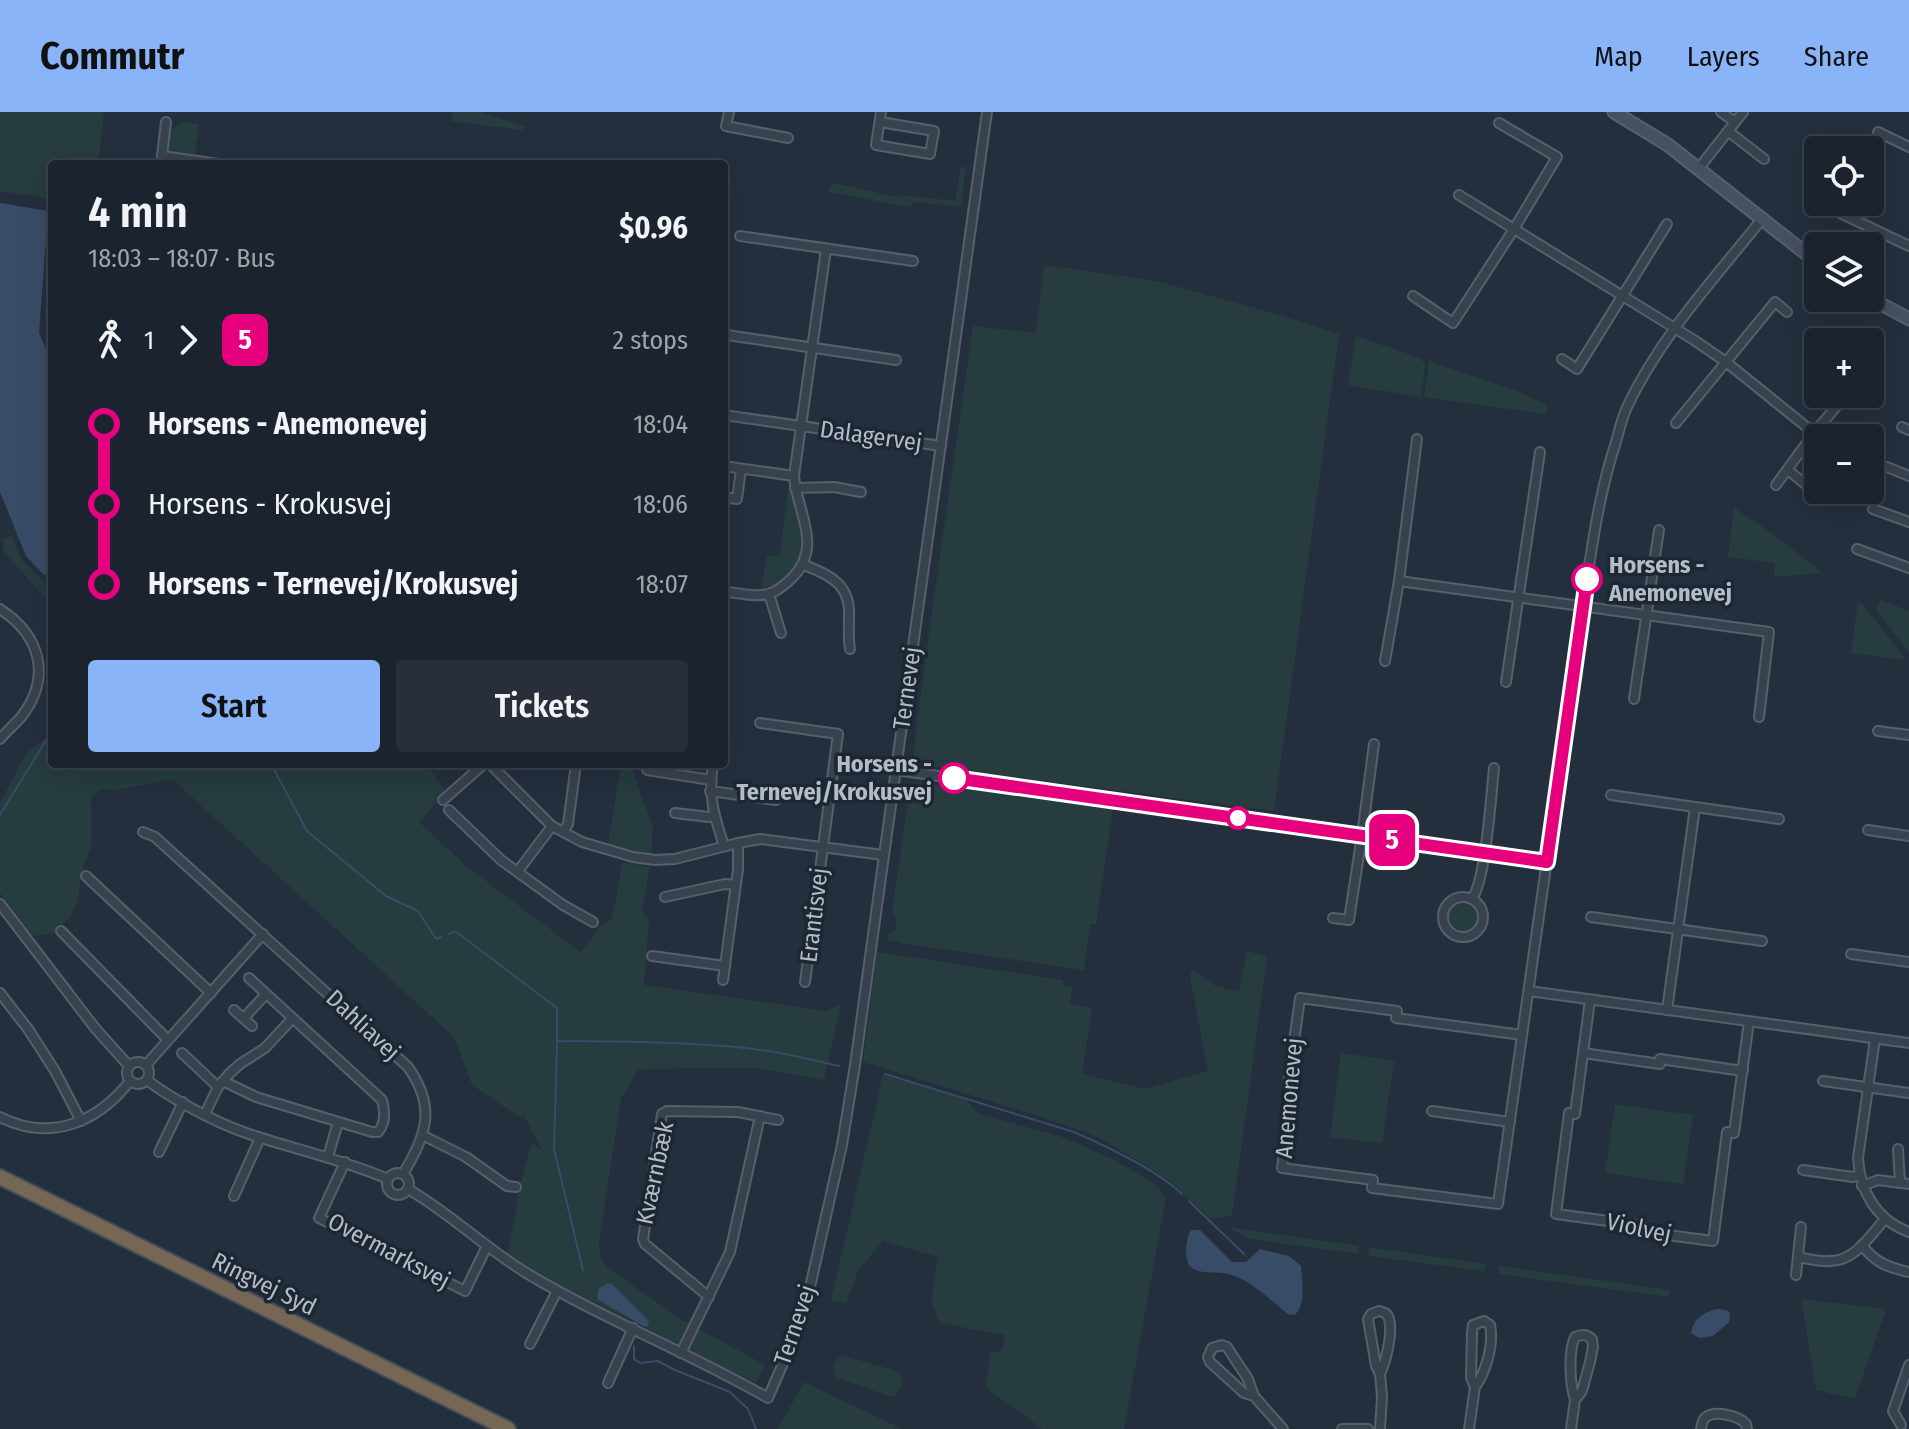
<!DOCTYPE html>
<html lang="en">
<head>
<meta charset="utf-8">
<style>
  :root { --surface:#1b232e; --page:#282f3a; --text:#f1f3f6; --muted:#a0a4aa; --line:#39404a; --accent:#8ab4f8 }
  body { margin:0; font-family:"Fira Sans Condensed",sans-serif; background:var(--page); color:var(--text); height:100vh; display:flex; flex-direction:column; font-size:30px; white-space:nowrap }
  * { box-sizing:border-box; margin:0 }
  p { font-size:26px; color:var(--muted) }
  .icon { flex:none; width:44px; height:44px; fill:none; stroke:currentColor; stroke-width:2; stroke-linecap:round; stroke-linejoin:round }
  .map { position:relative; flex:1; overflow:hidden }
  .sheet { position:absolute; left:48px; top:48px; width:680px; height:608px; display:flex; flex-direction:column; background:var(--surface); border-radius:8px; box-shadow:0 8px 32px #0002,0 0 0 2px var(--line) }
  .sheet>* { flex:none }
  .badge { padding:0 16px; border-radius:12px; font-size:28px; line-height:52px }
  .fabs { position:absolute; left:1804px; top:24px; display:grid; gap:16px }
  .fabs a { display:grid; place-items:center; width:80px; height:80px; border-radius:8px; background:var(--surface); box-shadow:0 8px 32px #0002,0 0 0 2px var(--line); font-size:40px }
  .map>.badge { position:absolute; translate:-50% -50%; box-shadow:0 0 0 4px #fff }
  .legs { display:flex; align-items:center; gap:12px; height:88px; padding:0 40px; font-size:26px }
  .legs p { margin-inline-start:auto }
  .head { display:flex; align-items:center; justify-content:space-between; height:136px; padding:0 40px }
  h1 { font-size:44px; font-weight:600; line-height:60px }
  .action { display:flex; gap:16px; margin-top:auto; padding:16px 40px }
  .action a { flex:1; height:92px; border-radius:8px; background:var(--accent); color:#111; font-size:32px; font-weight:600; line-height:92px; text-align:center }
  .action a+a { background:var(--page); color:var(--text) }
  ul { padding:0 40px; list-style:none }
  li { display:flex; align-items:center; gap:28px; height:80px; font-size:30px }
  li i { display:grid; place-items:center; width:12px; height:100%; margin:0 10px; background:currentColor }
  li i::after { content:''; width:20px; height:20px; margin:-10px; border:6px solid; border-radius:50%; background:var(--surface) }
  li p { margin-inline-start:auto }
  li:first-child i { background:linear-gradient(#0000 50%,currentColor 0) }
  li:last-child i { background:linear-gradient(currentColor 50%,#0000 0) }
  header { display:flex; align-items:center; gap:48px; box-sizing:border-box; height:112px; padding:0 40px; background:var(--accent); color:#111 }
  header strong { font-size:38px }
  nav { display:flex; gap:44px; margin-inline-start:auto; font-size:28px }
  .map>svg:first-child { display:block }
</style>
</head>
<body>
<header>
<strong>Commutr</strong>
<nav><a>Map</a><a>Layers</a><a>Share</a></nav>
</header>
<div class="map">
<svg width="1909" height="1317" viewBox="0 0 1909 1317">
  <rect width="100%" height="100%" fill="#242f3e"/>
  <g fill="#263c3f">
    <polygon points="0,0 104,0 98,52 52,52 52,87 0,79"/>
    <polygon points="453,0 480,0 528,15 521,18 451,9"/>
    <polygon points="182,10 199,12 195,43 169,40 169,20"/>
    <polygon points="961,55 966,55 961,95 916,90 908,95 829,80 831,73 834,71 896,85 902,83 955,89"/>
    <polygon points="1044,153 1156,169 1266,199 1339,222 1274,699 912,652 930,513 973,214 1036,221"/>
    <polygon points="1356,224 1420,246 1425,252 1421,285 1348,273"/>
    <polygon points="1429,249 1517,279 1547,293 1546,302 1424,285"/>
    <polygon points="789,370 804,425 802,444 794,457 780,471 761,477 767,444 780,443"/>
    <polygon points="1734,396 1773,422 1823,461 1774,465 1775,451 1728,445"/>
    <polygon points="12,424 21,446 52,479 52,492 27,466 3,438 3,427"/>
    <polygon points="1880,488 1909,499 1909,541 1876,498"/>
    <polygon points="1858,489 1865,495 1906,548 1851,541"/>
    <polygon points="52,622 52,652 396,652 431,659 446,680 419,710 465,753 581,840 603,811 611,808 616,789 622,750 650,755 642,799 649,809 644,873 827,899 841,891 824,968 757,956 639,957 621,986 599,1130 600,1144 608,1156 679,1206 765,1253 756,1271 543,1165 506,1140 509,1134 523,1061 532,1031 542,1038 523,1002 521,1006 472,973 454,925 172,667 117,678 101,677 91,686 91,734 81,762 78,790 70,805 54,821 32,824 0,781 0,691 27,640"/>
    <polygon points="621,652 630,652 653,715 651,743 637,743 608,732"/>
    <polygon points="911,670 922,670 922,683 927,683 928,672 1113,696 1096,812 1090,812 1084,858 901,831 900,829 889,829 888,823 896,818 896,807 892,799"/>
    <circle cx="1463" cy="805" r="17"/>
    <polygon points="1247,839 1267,845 1232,1104 1210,1106 1166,1066 1100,1026 1042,1005 863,950 877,840 1063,868 1063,874 1072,875 1070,892 1092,896 1082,962 1145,977 1208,959 1190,865 1192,857 1216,874 1239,880"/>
    <polygon points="1341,941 1394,949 1382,1031 1330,1025"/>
    <polygon points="883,963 965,986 977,1001 1065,1026 1115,1048 1156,1073 1166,1085 1124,1317 1042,1317 985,1275 991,1239 999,1240 1003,1237 1005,1223 939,1211 931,1189 938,1145 883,1129 858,1159 846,1192 831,1188"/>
    <polygon points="1615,992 1693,1003 1683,1072 1605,1061"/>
    <polygon points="1227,1115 1359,1134 1359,1142 1250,1127"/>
    <polygon points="1368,1135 1486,1152 1484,1159 1369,1144"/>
    <polygon points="1499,1154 1670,1178 1669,1185 1499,1162"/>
    <polygon points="1801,1187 1886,1197 1855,1287 1816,1278"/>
    <path d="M841 1244 848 1245 896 1259C905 1266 902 1277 894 1284H889L837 1266C832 1259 833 1249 841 1244Z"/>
    <polygon points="804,1270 902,1317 778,1317"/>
  </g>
  <g fill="#394c67">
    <polygon points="0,91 48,99 39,221 52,251 52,459 44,463 26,444 0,380"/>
    <path d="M1191 1118H1200L1232 1150H1246L1260 1137 1289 1144 1301 1154C1302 1170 1306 1192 1295 1203L1288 1202C1270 1188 1251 1168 1229 1162 1218 1159 1200 1163 1191 1155 1183 1148 1186 1126 1191 1118Z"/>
    <polygon points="608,1171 612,1172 649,1209 648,1214 645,1215 597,1187 598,1177"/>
    <path d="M1717 1197 1726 1198 1730 1201 1729 1210 1713 1224 1699 1226 1691 1221C1694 1206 1703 1201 1717 1197Z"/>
  </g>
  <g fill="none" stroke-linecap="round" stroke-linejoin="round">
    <g stroke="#394c67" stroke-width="2">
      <polyline points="271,652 307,719 386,784 418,799 436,827 441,825"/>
      <polyline points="0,703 48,625 52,623"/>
      <path d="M449 822 455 819 557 896V929C617 929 677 930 736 935 771 938 805 946 839 954"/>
      <polyline points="557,931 554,1037 583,1158"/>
      <path d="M885 962 1074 1020C1106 1034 1157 1058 1182 1082"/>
      <polyline points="1189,1089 1244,1142"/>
      <polyline points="634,1234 634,1247 640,1251 658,1249 675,1258 730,1280 748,1297 756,1317"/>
    </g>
    <g stroke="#565f6c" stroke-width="12">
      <g id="street">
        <polyline points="729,0 726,14 788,26"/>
        <polyline points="1721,0 1735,10"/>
        <polyline points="166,10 162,44 219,52"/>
        <polyline points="880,10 934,19 930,42 876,33 881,0"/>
        <polyline points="1728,19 1764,47"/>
        <polyline points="1878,20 1909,35"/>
        <polyline points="1699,56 1743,0"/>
        <polyline points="1459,83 1694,228 1726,250 1814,321"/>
        <polyline points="1840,101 1909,134"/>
        <polyline points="740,124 913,149"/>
        <polyline points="1413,184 1453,211 1514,117 1557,45 1499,11"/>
        <polyline points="727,223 896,248"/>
        <polyline points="1562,247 1577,257 1667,112"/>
        <polyline points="724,303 941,334"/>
        <polyline points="1676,311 1775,190 1787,200"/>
        <polyline points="1902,315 1909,318"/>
        <polyline points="724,354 794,364"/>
        <polyline points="1887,355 1909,364"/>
        <polyline points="1788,358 1817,382"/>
        <polyline points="1776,373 1814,321 1847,282"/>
        <polyline points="795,376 834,375 861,380"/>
        <polyline points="724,385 737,387 741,357"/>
        <polyline points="1873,397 1909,410"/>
        <polyline points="1857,437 1909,456"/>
        <path d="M804 453C831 463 851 473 849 506 849 517 848 526 850 537"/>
        <polyline points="1399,469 1769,520 1759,605"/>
        <path d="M724 480C738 480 754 486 768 482 777 480 787 471 793 465 823 433 797 401 794 364L826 137"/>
        <polyline points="769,482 781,521"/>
        <path d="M0 497C40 523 52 564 22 604 15 612 7 619 0 627"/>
        <polyline points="1385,549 1399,469 1417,327"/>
        <polyline points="1506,570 1540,340"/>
        <polyline points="1634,587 1659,418"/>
        <polyline points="760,611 838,622 805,870"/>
        <polyline points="1878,619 1909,623"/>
        <polyline points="490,652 552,714 582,730 633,745 655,748 675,747 738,731 760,727 883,743"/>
        <path d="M713 652C708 685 714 703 724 734"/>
        <polyline points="647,658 711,668"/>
        <polyline points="896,658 1547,750"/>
        <polyline points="710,679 776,688"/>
        <polyline points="1611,683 1779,707"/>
        <polyline points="443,688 484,652"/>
        <polyline points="449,698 501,748 563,793 593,810"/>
        <polyline points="675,701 709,705 714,704"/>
        <polyline points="1868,718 1909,724"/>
        <path d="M143 720 155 725 408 955C437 996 426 1023 403 1062"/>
        <polyline points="563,720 568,712 576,652"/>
        <polyline points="518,759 552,714"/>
        <polyline points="86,764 211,881"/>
        <circle cx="1463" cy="805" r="20"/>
        <polyline points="665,785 725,772 735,773"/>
        <path d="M1472 787C1486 767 1491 684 1494 656"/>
        <polyline points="0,792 95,916 129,954"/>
        <polyline points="1591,805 1762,829"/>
        <polyline points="1333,806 1349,808 1362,723 1374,632"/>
        <polyline points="61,819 168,928"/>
        <polyline points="1851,842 1909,850"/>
        <polyline points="652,844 725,854"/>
        <polyline points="723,868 738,757 738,731"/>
        <polyline points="1529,879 1909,931"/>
        <polyline points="0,881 28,917 55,959 81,1009"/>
        <polyline points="1590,888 1575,1002 1569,1001 1556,1102 1638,1113 1637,1119 1713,1129 1727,1020 1734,1021 1749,909"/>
        <polyline points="234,898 252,914"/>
        <polyline points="1667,898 1695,695"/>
        <polyline points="244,906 266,882"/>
        <path d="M1522 923 1396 906 1397 899 1300 886 1288 973 1293 974 1282 1056 1373 1068 1372 1076 1498 1092 1587 467C1594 421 1601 375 1616 330 1619 319 1622 306 1627 295 1660 225 1714 167 1762 107"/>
        <path d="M1875 927 1858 1046C1860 1079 1876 1108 1909 1120"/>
        <polyline points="182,941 218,975"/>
        <polyline points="1583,941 1660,952 1660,947 1743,959"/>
        <circle cx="138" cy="961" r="11"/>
        <polyline points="146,953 263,822"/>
        <path d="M147 968C173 988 215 1010 246 1021 293 1037 342 1047 388 1067"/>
        <path d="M223 969 256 985 372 1020H378C386 1011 385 999 382 988L249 866"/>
        <polyline points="1823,969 1909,981"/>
        <polyline points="1432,999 1510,1010"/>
        <polyline points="205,1002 218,975 229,962 240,952 265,936 292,907"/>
        <path d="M0 1005C50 1030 97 1011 130 969"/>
        <polyline points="424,1024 466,1045 507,1074 516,1075"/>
        <polyline points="1898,1037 1900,1071"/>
        <polyline points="159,1040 183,990"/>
        <polyline points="328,1045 338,1010"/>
        <polyline points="345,1050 319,1106 465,1179 487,1134"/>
        <polyline points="1803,1058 1853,1065 1859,1063"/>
        <circle cx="398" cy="1072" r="11"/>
        <polyline points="1862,1074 1878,1068 1909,1072"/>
        <path d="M408 1077C450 1101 486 1137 528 1162 605 1208 690 1241 768 1286L794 1226 806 1193 842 1033 855 953 987 0"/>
        <polyline points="234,1084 260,1026"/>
        <path d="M1862 1133C1874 1150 1889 1156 1909 1160"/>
        <path d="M1798 1145C1809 1147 1820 1150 1830 1149 1855 1149 1870 1124 1885 1107"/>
        <polyline points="1796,1163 1801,1115"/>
        <polyline points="709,1185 645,1132 643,1127 662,1002 667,999 738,1000 778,1008"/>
        <polyline points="530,1232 557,1179"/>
        <polyline points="681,1241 730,1140 760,1004"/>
        <path d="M1380 1262C1386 1249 1393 1221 1389 1207 1387 1200 1385 1201 1379 1199L1371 1202 1368 1207 1376 1254 1380 1262 1382 1285 1380 1317"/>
        <polyline points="608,1271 633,1216"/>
        <polyline points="1254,1284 1244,1281 1210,1250 1208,1245 1212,1236 1222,1233 1227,1235 1248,1267 1254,1284 1283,1317"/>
        <polyline points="1901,1313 1893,1299 1909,1253"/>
        <polyline points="1342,1317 1368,1317"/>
        <path d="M1469 1317 1475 1275 1471 1266 1472 1221 1473 1213 1484 1209 1490 1213C1494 1232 1486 1260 1475 1275"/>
        <path d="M1571 1317 1575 1288 1582 1279 1590 1250 1593 1235 1592 1227C1586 1222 1582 1222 1575 1225 1568 1240 1570 1272 1575 1288"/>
        <path d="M1701 1317C1702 1312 1702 1308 1706 1305 1716 1298 1739 1304 1746 1312L1747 1317"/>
      </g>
    </g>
    <g stroke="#565f6c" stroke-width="15">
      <g id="secondary">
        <polyline points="1614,0 1668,33 1818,151"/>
        <polyline points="1870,186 1909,207"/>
      </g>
    </g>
    <g stroke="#434c59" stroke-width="18">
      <polyline id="highway" points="0,1065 508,1317"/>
    </g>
    <use href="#street" stroke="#38414e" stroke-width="8"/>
    <use href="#secondary" stroke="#465061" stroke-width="11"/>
    <use href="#highway" stroke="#746855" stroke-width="14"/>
  </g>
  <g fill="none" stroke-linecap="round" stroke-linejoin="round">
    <g stroke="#fff" stroke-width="18">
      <polyline id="line-1" points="954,666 1547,750 1587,467"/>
    </g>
    <use href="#line-1" stroke="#e6007e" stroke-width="12"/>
  </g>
  <g fill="#fff" stroke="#e6007e" stroke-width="4">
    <circle cx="1587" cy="467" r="14"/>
    <circle cx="954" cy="666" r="14"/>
    <circle cx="1238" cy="706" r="10"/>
  </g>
  <g text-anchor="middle" stroke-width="7" stroke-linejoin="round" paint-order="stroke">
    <g font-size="24" fill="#b4bcc9" stroke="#1d2633">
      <text transform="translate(871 324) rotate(8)" y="8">Dalagervej</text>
      <text transform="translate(907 576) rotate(-82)" y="8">Ternevej</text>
      <text transform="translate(814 803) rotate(-83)" y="8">Erantisvej</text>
      <text transform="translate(363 913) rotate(43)" y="8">Dahliavej</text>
      <text transform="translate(1289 986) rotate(-85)" y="8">Anemonevej</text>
      <text transform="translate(655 1061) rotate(-78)" y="8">Kværnbæk</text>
      <text transform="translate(1639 1116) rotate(12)" y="8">Violvej</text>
      <text transform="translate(389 1139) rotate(28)" y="8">Overmarksvej</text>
      <text transform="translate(264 1172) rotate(26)" y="8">Ringvej Syd</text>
      <text transform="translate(795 1213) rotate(-71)" y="8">Ternevej</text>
    </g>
    <g font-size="24" font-weight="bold" fill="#b4bcc9" stroke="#1d2633" text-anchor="start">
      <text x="1609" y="461">Horsens -<tspan x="1609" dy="28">Anemonevej</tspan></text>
      <text x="932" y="660" text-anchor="end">Horsens -<tspan x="932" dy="28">Ternevej/Krokusvej</tspan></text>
    </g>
  </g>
</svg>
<div class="fabs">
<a><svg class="icon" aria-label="locate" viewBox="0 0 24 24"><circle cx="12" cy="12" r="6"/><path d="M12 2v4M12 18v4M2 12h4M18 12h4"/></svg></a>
<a><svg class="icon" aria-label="layers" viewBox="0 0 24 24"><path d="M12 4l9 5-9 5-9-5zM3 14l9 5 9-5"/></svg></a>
<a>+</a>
<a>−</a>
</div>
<b class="badge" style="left:1392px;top:728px;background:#e6007e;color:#fff">5</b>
<section class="sheet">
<div class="head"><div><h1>4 min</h1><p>18:03 – 18:07 · Bus</p></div><b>$0.96</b></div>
<div class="legs"><svg class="icon" aria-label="walk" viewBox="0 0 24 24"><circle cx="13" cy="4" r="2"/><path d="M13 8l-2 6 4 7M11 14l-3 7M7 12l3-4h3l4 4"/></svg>1<svg class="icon" aria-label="forward" viewBox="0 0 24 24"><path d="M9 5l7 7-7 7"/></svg><b class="badge" style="background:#e6007e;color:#fff">5</b><p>2 stops</p></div>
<ul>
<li><i style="color:#e6007e"></i><b>Horsens - Anemonevej</b><p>18:04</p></li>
<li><i style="color:#e6007e"></i><span>Horsens - Krokusvej</span><p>18:06</p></li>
<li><i style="color:#e6007e"></i><b>Horsens - Ternevej/Krokusvej</b><p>18:07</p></li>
</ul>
<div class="action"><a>Start</a><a>Tickets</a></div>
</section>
</div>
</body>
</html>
